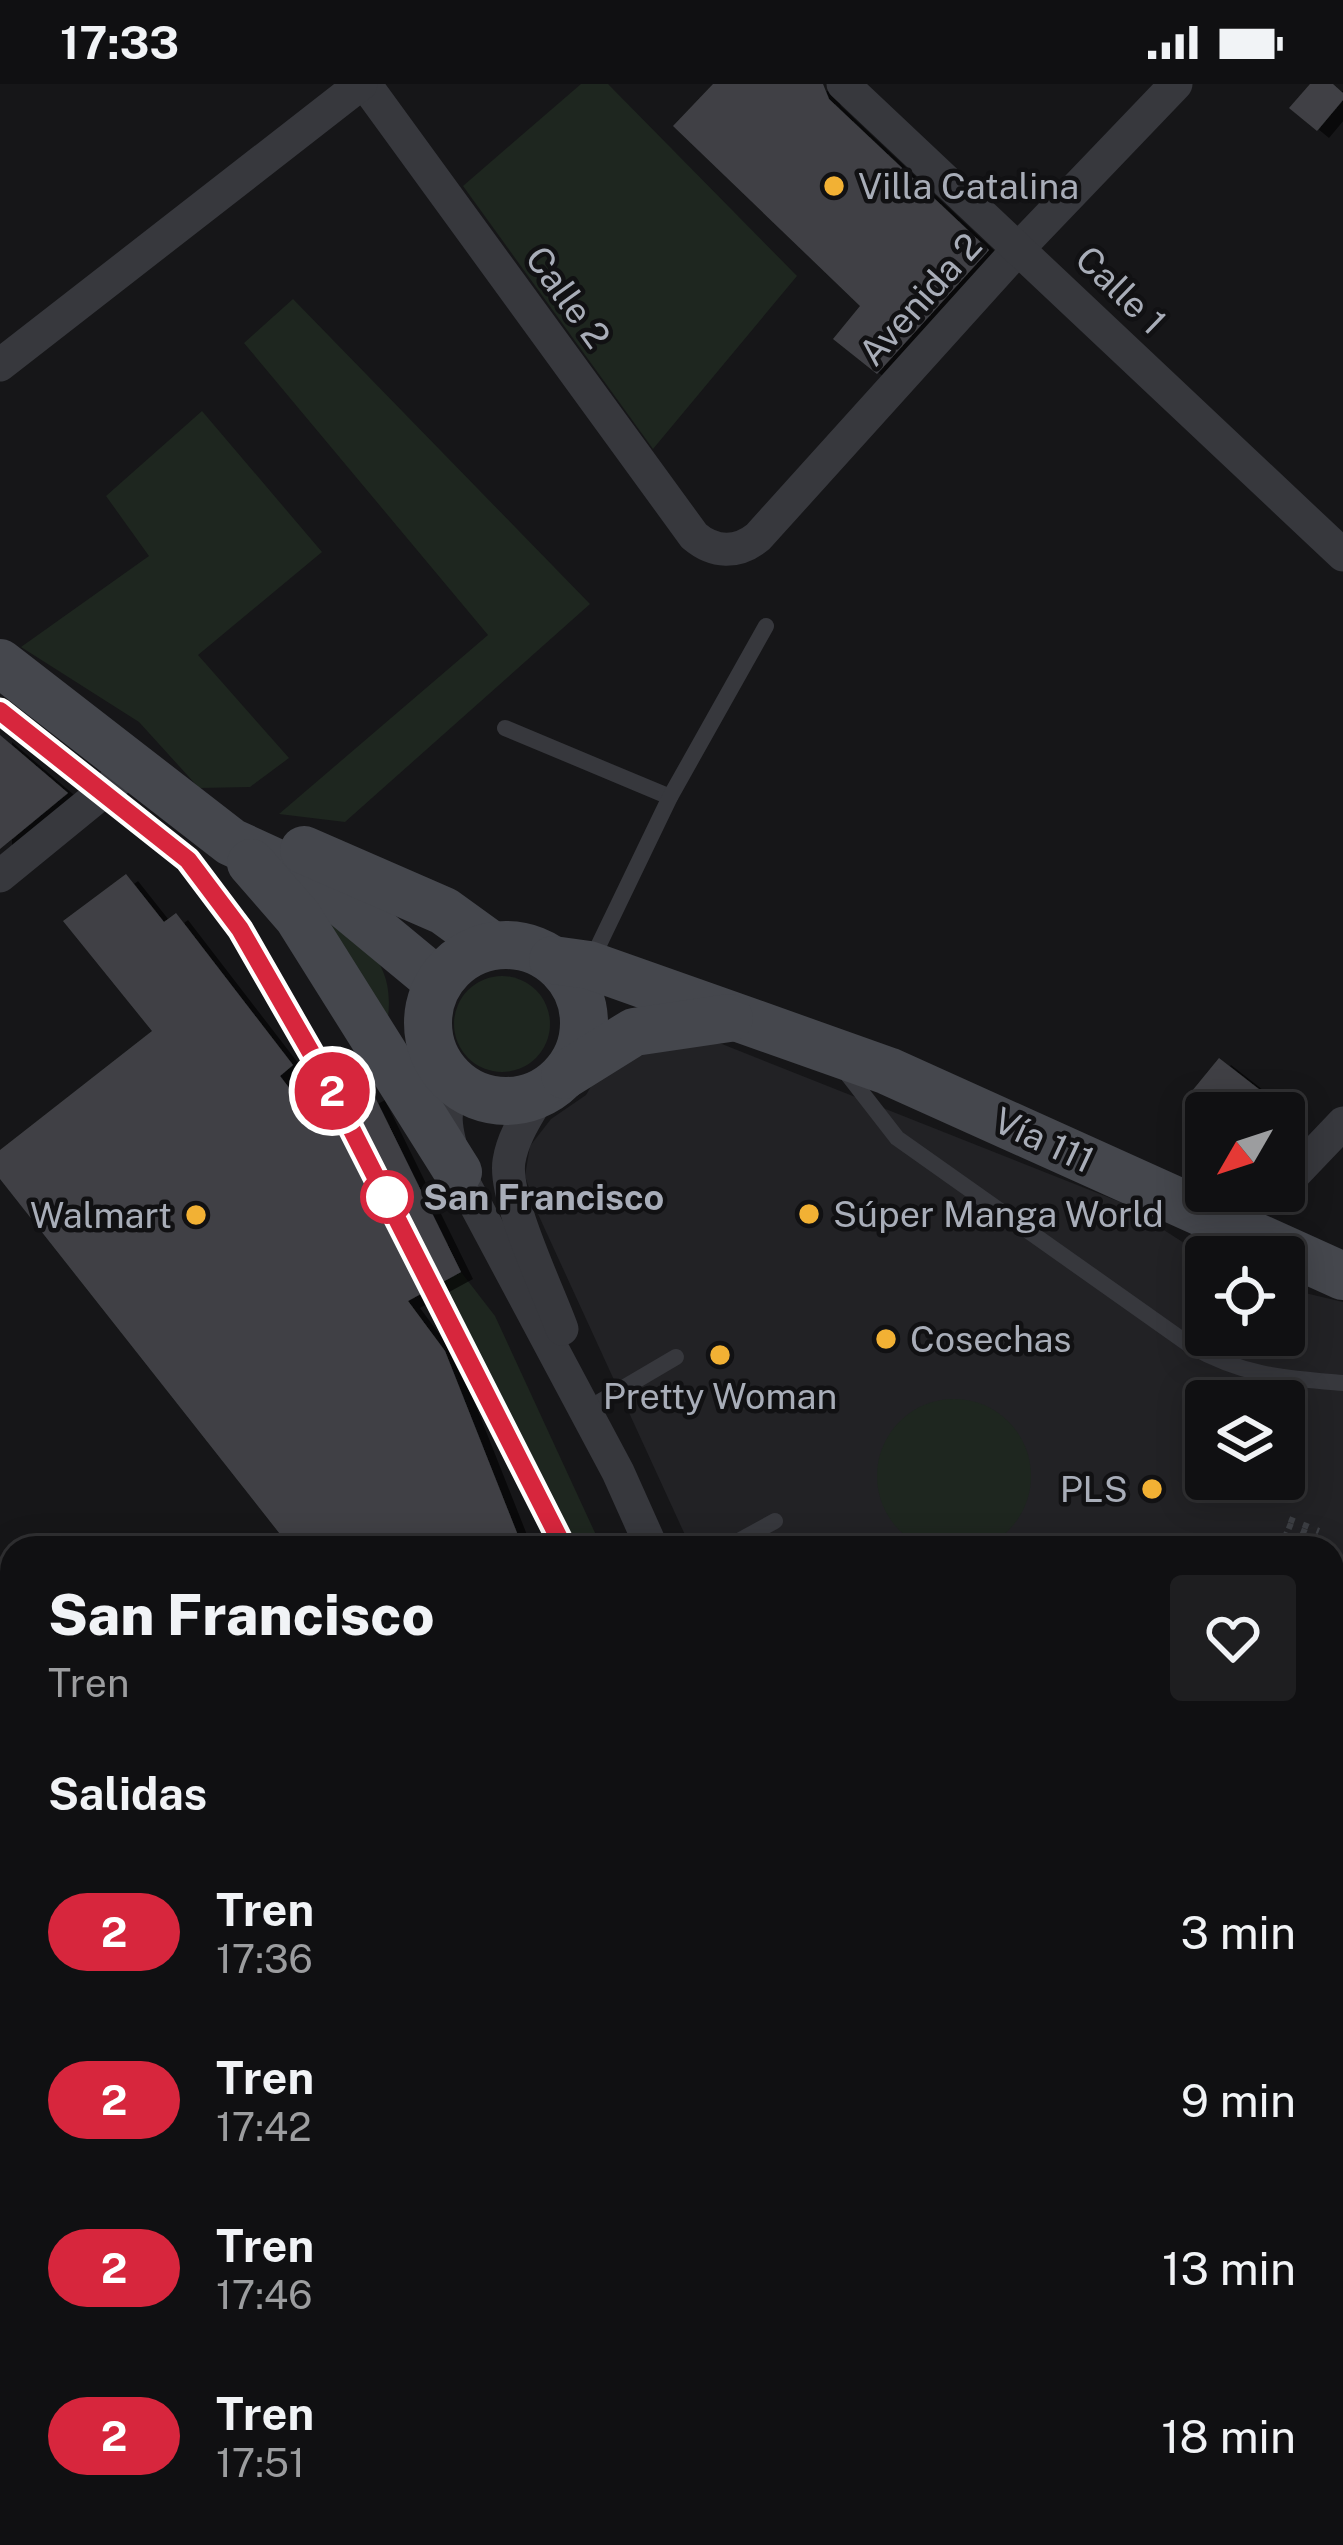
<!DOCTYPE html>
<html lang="es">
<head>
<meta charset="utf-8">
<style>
  :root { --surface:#101012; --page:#1e1e20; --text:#f1f3f6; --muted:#9c9d9f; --line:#303032 }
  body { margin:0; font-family:"Public Sans",sans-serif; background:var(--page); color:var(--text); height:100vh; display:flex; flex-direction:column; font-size:45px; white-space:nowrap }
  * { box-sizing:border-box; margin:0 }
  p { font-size:39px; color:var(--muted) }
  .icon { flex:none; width:66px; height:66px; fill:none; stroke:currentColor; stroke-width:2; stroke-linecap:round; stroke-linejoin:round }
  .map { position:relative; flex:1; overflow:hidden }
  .side { position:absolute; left:0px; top:1452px; width:1344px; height:1011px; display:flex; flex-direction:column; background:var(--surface); border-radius:36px 36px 0 0; box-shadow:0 6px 30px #0003,0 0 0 3px var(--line) }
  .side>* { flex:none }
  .badge { padding:0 24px; border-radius:39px; font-size:42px; line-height:78px }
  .needle { width:78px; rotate:231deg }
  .buttons { position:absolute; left:1185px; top:1008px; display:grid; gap:24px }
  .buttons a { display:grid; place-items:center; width:120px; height:120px; border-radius:12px; background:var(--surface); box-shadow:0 6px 30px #0003,0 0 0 3px var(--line); font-size:60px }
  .map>.badge { position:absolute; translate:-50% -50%; box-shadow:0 0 0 6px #fff }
  h2 { padding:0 48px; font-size:45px; line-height:108px }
  .round { display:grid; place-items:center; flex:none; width:126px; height:126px; border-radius:12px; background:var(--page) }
  .summary { display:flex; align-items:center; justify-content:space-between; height:204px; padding:0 48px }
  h1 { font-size:57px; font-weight:800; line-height:90px }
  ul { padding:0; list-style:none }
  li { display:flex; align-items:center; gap:36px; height:168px; padding:0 48px }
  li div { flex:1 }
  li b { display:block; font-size:45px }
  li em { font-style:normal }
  li .badge { min-width:132px; font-weight:700; text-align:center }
  .status { display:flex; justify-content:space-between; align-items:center; height:84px; padding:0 60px; background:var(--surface); direction:ltr }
  .status svg { height:33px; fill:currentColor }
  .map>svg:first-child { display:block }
</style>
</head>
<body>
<div class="status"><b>17:33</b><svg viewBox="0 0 49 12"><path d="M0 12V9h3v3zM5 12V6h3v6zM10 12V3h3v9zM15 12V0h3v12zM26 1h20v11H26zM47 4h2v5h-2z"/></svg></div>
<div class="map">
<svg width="1343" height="2461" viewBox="0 0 1343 2461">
  <defs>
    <filter id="shadow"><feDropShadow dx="12" dy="7" stdDeviation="0" flood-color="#0009"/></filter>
  </defs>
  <rect width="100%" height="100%" fill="#161618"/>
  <g fill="#222225" fill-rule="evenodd">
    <path d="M644 951 722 960 1120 1118 1206 1173V1251H1284V1204L1343 1218V2457L1338 2461H922L920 2451H1332V1464H691L538 1130 525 1092 530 1062 551 1035 586 1011 608 973ZM1206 1317H1284V1395H1206Z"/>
    <polygon points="605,2451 763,2451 764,2461 612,2461"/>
  </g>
  <g fill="#1e261f">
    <polygon points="581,0 608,0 797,192 653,365 463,102"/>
    <polygon points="293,215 590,520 345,738 279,730 488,551 244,259"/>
    <polygon points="202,327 322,468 198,571 289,674 250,703 199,704 139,638 21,563 149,472 106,412"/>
    <path d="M318 822C367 864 399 876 386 947Z"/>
    <circle cx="502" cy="940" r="48"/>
    <polygon points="461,1188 495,1232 602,1464 564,1464 432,1204"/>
    <circle cx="954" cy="1392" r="77"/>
    <polygon points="1332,2264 1343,2275 1343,2377 1332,2385"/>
    <polygon points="986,2451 1144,2451 1131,2461 999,2461"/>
  </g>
  <g fill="#404145" filter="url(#shadow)">
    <polygon points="713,0 823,0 829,15 989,166 877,290 833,255 860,222 673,42"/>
    <polygon points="1310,0 1333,0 1343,9 1343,16 1317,47 1289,24"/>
    <polygon points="0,651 68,709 0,765"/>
    <polygon points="126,790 164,838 176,829 293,981 280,992 317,1040 373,1009 461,1188 408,1217 445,1267 523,1464 291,1464 0,1095 0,1066 152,947 63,837"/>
    <polygon points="1219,974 1260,1006 1243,1029 1196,1029 1183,1018"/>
  </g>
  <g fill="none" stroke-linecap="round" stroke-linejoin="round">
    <g stroke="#3d3f44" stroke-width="6" stroke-dasharray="6 9" stroke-linecap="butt">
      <polyline points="1289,1435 1319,1447"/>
      <polyline points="1287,1441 1317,1453"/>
      <polyline points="1283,1450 1312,1462"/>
      <polyline points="1281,1455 1303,1464"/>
      <polyline points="1332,1553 1343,1536"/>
      <polyline points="1332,1581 1343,1585"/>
      <polyline points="1332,2079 1343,2073"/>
      <polyline points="981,2460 984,2461"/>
    </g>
    <g stroke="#37383d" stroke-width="16">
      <polyline points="505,644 670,713"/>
      <polyline points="592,875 670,713 766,542"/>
      <path d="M845 987 897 1054 1191 1262C1244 1292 1284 1294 1343 1299"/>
      <polyline points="591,1323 676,1273"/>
      <polyline points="726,1464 775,1437"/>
      <polyline points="0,1914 12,1905"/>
      <polyline points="1332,2440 1343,2430"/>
      <polyline points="1304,2461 1318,2451"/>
    </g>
    <g stroke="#37383d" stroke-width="33">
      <path d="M365 0 694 452C714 469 737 470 758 453L1019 164 1176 0"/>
      <polyline points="843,0 1343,471"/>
      <polyline points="0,281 361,0"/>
      <polyline points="0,792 131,685"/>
      <path d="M458 1001C436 1026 450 1059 458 1088L618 1388 652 1464"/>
      <path d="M540 1010C528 1031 513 1052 509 1077 503 1114 548 1206 562 1245"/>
      <polyline points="1284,1101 1343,1039"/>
      <polyline points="875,2451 877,2461"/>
    </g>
    <g stroke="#45474d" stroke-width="48">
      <polyline points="0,579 231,758 292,786 345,821 438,898"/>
      <polyline points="304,766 444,827 491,861"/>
      <polyline points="251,779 298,833 458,1088"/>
      <circle cx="506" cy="939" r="78"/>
      <polyline points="553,876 589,881 888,987 1343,1192"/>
      <polyline points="565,991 634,948 729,934"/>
    </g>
    <g stroke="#53555c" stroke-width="51">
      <polyline points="0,1729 12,1746"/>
      <polyline points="534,2451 541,2461"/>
    </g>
    <g stroke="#4a4c52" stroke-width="9" stroke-dasharray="15 12" stroke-linecap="butt">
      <polyline points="0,626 188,776 240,845 291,928 342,1026 564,1464"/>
      <polyline points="791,2451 793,2461"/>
    </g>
  </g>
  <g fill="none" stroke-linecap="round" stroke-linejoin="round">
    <g stroke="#fff" stroke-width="27">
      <polyline id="line" points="0,627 188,776 240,845 325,993 564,1464"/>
    </g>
    <use href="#line" stroke="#d7263d" stroke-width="18"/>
  </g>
  <g fill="#f2b134" stroke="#111113" stroke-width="4.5">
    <circle cx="834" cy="102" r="12"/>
    <circle cx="809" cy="1130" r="12"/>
    <circle cx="196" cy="1131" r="12"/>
    <circle cx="886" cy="1255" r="12"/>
    <circle cx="720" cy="1271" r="12"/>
    <circle cx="1152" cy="1405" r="12"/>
  </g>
  <circle fill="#fff" stroke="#d7263d" stroke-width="6" cx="387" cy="1113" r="24"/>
  <g text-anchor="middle" stroke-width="9" stroke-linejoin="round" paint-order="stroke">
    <g font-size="36" fill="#a8adb8" stroke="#111113" text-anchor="start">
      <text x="858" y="115">Villa Catalina</text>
      <text x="833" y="1143">Súper Manga World</text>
      <text x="172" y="1144" text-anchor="end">Walmart</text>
      <text x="910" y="1268">Cosechas</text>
      <text x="720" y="1325" text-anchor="middle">Pretty Woman</text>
      <text x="1128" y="1418" text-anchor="end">PLS</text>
    </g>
    <g font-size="36" fill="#a8adb8" stroke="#111113">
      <text transform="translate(1121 206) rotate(44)" y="13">Calle 1</text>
      <text transform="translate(568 213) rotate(54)" y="13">Calle 2</text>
      <text transform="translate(920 215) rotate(-48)" y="13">Avenida 2</text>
      <text transform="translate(1044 1056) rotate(25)" y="13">Vía 111</text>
    </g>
    <g font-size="36" font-weight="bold" fill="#a8adb8" stroke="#111113" text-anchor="start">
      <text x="423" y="1126">San Francisco</text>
    </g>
  </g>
</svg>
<div class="buttons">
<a><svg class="needle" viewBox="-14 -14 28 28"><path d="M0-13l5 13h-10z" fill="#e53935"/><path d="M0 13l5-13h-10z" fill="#9c9d9f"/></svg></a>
<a><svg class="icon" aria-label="locate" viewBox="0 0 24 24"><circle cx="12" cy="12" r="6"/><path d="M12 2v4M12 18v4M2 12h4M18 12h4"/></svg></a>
<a><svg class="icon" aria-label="layers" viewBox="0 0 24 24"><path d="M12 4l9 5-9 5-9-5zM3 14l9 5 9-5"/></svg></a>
</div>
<b class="badge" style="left:332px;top:1007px;background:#d7263d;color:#fff">2</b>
<section class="side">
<div class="summary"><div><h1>San Francisco</h1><p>Tren</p></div><a class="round"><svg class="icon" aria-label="heart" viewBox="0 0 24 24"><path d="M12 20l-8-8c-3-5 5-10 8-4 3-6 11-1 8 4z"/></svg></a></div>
<h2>Salidas</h2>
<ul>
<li><span class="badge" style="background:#d7263d;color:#fff">2</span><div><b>Tren</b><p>17:36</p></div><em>3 min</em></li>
<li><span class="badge" style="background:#d7263d;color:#fff">2</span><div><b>Tren</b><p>17:42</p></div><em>9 min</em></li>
<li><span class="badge" style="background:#d7263d;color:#fff">2</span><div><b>Tren</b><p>17:46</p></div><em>13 min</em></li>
<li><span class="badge" style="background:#d7263d;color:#fff">2</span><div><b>Tren</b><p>17:51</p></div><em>18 min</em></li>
</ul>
</section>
</div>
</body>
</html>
